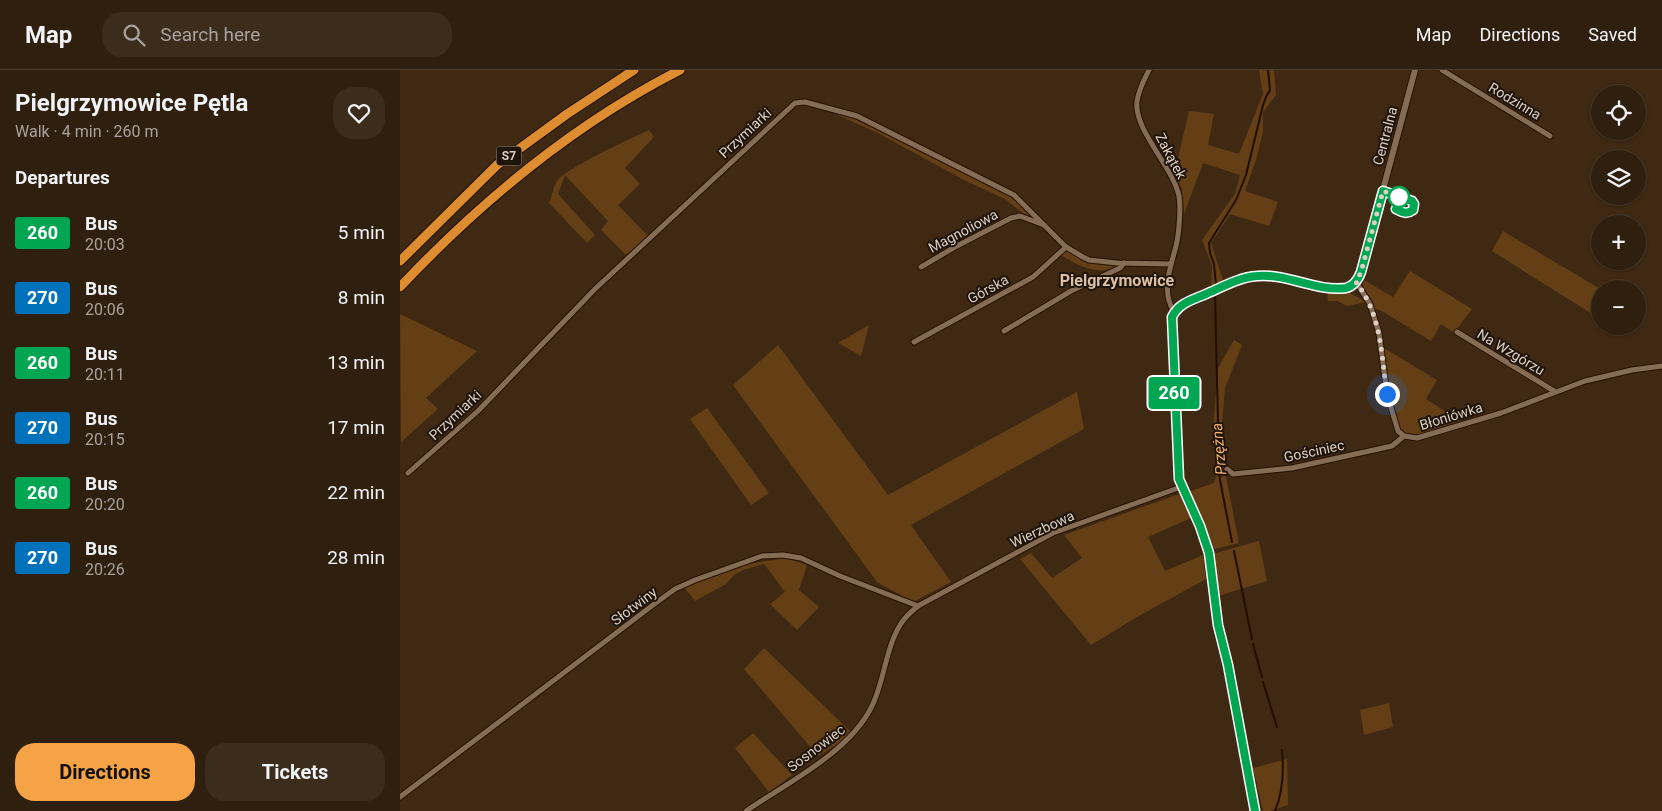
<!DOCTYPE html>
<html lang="en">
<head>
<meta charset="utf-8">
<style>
  :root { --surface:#2f1f0e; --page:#3b2c1c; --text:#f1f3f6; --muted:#a7a29e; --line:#4a3d2e; --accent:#f6a247 }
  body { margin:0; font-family:Roboto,sans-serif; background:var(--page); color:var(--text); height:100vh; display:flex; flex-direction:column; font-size:19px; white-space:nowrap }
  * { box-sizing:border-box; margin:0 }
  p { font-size:16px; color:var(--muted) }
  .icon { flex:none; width:28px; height:28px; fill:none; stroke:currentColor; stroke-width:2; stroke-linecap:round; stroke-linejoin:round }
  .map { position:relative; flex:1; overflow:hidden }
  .panel { display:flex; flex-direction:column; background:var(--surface); width:400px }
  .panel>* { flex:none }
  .badge { padding:0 10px; border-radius:4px; font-size:18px; line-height:32px }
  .tools { position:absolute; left:1191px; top:15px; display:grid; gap:10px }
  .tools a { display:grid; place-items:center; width:55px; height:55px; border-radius:50%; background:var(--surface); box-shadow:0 1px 4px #0004,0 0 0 1px var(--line); font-size:25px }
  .you { position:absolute; width:25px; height:25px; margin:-12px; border:4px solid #fff; border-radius:50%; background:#1a73e8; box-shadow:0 0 0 8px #1a73e833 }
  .map>.badge { position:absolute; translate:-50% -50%; box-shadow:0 0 0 2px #fff }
  h2 { padding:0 15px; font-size:19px; line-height:45px }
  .round { display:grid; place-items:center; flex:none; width:52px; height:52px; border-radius:20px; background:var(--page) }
  .head { display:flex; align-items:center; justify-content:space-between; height:85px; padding:0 15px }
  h1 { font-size:24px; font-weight:700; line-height:38px }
  .button { display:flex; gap:10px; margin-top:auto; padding:10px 15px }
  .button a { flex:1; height:58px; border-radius:20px; background:var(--accent); color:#111; font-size:20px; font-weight:700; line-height:58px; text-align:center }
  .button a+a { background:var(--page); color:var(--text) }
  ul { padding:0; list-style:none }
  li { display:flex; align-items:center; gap:15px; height:65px; padding:0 15px }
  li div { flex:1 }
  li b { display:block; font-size:19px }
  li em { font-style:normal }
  li .badge { min-width:55px; font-weight:700; text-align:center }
  header { display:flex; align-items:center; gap:30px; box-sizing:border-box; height:70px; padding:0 25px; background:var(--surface); border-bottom:1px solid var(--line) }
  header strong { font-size:24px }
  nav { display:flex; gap:28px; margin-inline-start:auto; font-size:18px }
  .search { width:350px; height:45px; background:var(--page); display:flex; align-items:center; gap:12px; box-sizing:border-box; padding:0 18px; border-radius:20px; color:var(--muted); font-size:19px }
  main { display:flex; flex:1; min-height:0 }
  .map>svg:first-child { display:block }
</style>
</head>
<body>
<header>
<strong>Map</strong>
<div class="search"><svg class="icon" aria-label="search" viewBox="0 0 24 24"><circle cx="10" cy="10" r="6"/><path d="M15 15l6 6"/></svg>Search here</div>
<nav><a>Map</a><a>Directions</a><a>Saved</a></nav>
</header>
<main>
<section class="panel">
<div class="head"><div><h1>Pielgrzymowice Pętla</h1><p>Walk · 4 min · 260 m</p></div><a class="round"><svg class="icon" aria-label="heart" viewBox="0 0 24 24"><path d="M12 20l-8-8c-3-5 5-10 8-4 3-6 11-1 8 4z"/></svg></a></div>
<h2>Departures</h2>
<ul>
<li><span class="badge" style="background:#00a651;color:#fff">260</span><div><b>Bus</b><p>20:03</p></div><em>5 min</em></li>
<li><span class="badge" style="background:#0072bc;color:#fff">270</span><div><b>Bus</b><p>20:06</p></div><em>8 min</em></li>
<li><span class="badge" style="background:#00a651;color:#fff">260</span><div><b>Bus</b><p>20:11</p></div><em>13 min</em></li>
<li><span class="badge" style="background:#0072bc;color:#fff">270</span><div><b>Bus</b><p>20:15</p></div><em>17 min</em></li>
<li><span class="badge" style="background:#00a651;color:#fff">260</span><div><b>Bus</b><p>20:20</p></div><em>22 min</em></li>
<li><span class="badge" style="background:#0072bc;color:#fff">270</span><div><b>Bus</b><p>20:26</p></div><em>28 min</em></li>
</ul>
<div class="button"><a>Directions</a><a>Tickets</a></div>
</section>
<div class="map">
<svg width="1262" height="741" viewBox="0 0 1262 741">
  <rect width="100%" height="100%" fill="#3f2913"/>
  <g fill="#643f15">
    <polygon points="859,0 874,0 876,25 863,42 863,62 856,90 845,121 878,132 869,156 830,144 811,173 824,213 811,218 812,196 802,170 835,124 840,105 803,93 784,144 782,119 774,105 789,41 814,44 808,75 839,84 863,24"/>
    <polygon points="431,42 459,50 613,127 640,153 624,144 605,129 564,110 478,63"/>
    <path d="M249 60 254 67 225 98 240 114 218 135 248 166 226 185 201 160 208 151 165 105 158 124 195 165 187 173 149 133C152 127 153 117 157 111 168 97 230 69 249 60Z"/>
    <path d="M1103 161C1135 181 1168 199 1200 219V249L1092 181Z"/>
    <path d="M667 180C680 193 700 193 718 195 700 208 677 195 661 185Z"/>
    <polygon points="1010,201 1072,239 1054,263 1041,254 1031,271 982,241 973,238 963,216 964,210 993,227"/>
    <polygon points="927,221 950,223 966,232 947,236 937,231 928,231"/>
    <polygon points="0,244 77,281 26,328 38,339 1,372"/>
    <polygon points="469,255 461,286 438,273"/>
    <polygon points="834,270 842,275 825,318 820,376 839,473 811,480 788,422 814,413 817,402 813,359 818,298"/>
    <polygon points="378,275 488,425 677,322 684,359 511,455 551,512 513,532 477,512 333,315"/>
    <path d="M984 278 1037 310 1026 329 1060 351 1013 366C988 365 986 297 984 278Z"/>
    <polygon points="307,338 369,423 351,435 290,349"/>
    <polygon points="779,424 791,448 748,467 765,501 803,485 806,509 737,547 691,575 620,489 631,483 652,508 682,488 664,465"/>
    <polygon points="859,471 867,511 818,526 812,484"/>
    <polygon points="387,488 407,495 399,520 419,537 397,560 370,534 385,522 364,494 343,500 334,505 326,514 295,531 284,517 340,495"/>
    <polygon points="364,578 451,662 439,673 418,686 344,599"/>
    <polygon points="989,633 993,657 964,665 960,640"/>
    <polygon points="353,663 392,705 369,722 335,678"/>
    <polygon points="887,689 888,735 871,741 863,741 853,698"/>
  </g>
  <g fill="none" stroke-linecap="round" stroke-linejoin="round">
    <g stroke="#210e00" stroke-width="2">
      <polyline points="816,215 814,194 810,183 809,173 836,130 846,105 863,35 866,27 870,20 868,0"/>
      <polyline points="815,226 818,351 817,385 820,410 832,472"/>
      <polyline points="834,481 852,569"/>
      <polyline points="853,574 862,607"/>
      <polyline points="863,612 877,657"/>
      <path d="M875 741C883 722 884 701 882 680"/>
    </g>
    <g stroke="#251100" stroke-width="7">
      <g id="minor">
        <path d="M749 0C744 10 738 21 737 32 734 60 773 97 779 126 781 138 779 164 776 176 770 199 761 221 774 242"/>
        <polyline points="1042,0 1150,66"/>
        <polyline points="521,197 555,177 611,148 620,146 644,155"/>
        <polyline points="956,212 970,234 979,263 987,324 998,361 1004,366 1017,368 1101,343 1185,311 1232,300 1262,296"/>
        <polyline points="604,261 671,221 720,198 724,193"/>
        <polyline points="1057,262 1154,321"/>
        <polyline points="514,272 633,207 666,177"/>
        <polyline points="827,399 833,404 892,398 992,376 1004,366"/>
        <polyline points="8,403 78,341 195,219 395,33 405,32 457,46 614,125 666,177 683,187 689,190 717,193 771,194"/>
        <polyline points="0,727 253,535 275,519 295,510 362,486 383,485 401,488 440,506 518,536"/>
        <path d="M346 741C387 713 448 683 471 638 485 611 485 577 502 552 506 546 512 541 518 536L653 463 781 417"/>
      </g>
    </g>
    <g stroke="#251100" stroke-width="8">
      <polyline id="tertiary" points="855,741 828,595 818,555 809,483 800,456 779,409 774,332 772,247 781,235 837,211 855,206 866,205 928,217 945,218 956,212 961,202 1015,0"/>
    </g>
    <g stroke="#251100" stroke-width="11">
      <g id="motorway">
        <polyline points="0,191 97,95 167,44 234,0"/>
        <path d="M0 217C82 130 174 54 280 0"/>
      </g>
    </g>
    <use href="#minor" stroke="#856c54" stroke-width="5"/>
    <use href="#tertiary" stroke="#856c54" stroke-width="6"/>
    <use href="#motorway" stroke="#dd8d2f" stroke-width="9"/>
  </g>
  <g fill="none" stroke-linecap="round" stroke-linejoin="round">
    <g stroke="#fff" stroke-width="11">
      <path id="line" d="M855 741 828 595 818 555 809 483 800 456 779 409 772 247C779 233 792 230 806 224 822 217 840 207 857 206 887 203 916 222 946 218 954 216 958 210 961 202L983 121 1012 131 1014 134 1013 140C1006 145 1002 142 996 139"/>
    </g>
    <use href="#line" stroke="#00a651" stroke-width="8"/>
    <path stroke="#ddcfc2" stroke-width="5" stroke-dasharray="0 9" d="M987 324C981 284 982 246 956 212L961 202 983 121 999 127"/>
  </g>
  <circle fill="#fff" stroke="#00a651" stroke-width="2.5" cx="999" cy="127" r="10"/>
  <g text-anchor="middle" stroke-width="4" stroke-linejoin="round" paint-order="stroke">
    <rect fill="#1e140b" stroke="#a4978b" stroke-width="1" x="96.5" y="76.5" width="25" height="19" rx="4"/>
    <g font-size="12" font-weight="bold" fill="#ddcfc2">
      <text x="109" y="90">S7</text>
    </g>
    <g font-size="14" fill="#ddcfc2" stroke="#1e140b">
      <text transform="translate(1115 31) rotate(31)" y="5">Rodzinna</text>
      <text transform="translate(345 63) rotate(-43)" y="5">Przymiarki</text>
      <text transform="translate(985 66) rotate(-75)" y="5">Centralna</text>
      <text transform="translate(771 86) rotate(62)" y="5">Zakątek</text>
      <text transform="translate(563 161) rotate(-28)" y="5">Magnoliowa</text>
      <text transform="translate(588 219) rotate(-29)" y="5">Górska</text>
      <text transform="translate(1111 282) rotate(31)" y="5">Na Wzgórzu</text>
      <text transform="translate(55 345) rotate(-43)" y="5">Przymiarki</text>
      <text transform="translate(1051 346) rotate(-17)" y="5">Błoniówka</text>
      <text transform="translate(914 381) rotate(-12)" y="5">Gościniec</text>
      <text transform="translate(642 459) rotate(-25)" y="5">Wierzbowa</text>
      <text transform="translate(234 536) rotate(-37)" y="5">Słotwiny</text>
      <text transform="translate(416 678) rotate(-37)" y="5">Sosnowiec</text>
    </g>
    <g font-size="15" font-style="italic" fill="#f7b36e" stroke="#1e140b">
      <text transform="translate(819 379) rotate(-95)" y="5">Przężna</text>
    </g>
    <g font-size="16" font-weight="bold" fill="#ddc1a7" stroke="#1e140b">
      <text x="717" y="216">Pielgrzymowice</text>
    </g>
  </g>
</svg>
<div class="tools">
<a><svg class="icon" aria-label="locate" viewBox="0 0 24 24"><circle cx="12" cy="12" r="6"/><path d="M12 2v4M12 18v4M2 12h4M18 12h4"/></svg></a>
<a><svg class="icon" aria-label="layers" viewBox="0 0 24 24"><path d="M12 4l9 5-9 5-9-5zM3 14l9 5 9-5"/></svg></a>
<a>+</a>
<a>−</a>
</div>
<div class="you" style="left:987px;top:324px"></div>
<b class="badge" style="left:774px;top:323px;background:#00a651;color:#fff">260</b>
</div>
</main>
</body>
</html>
